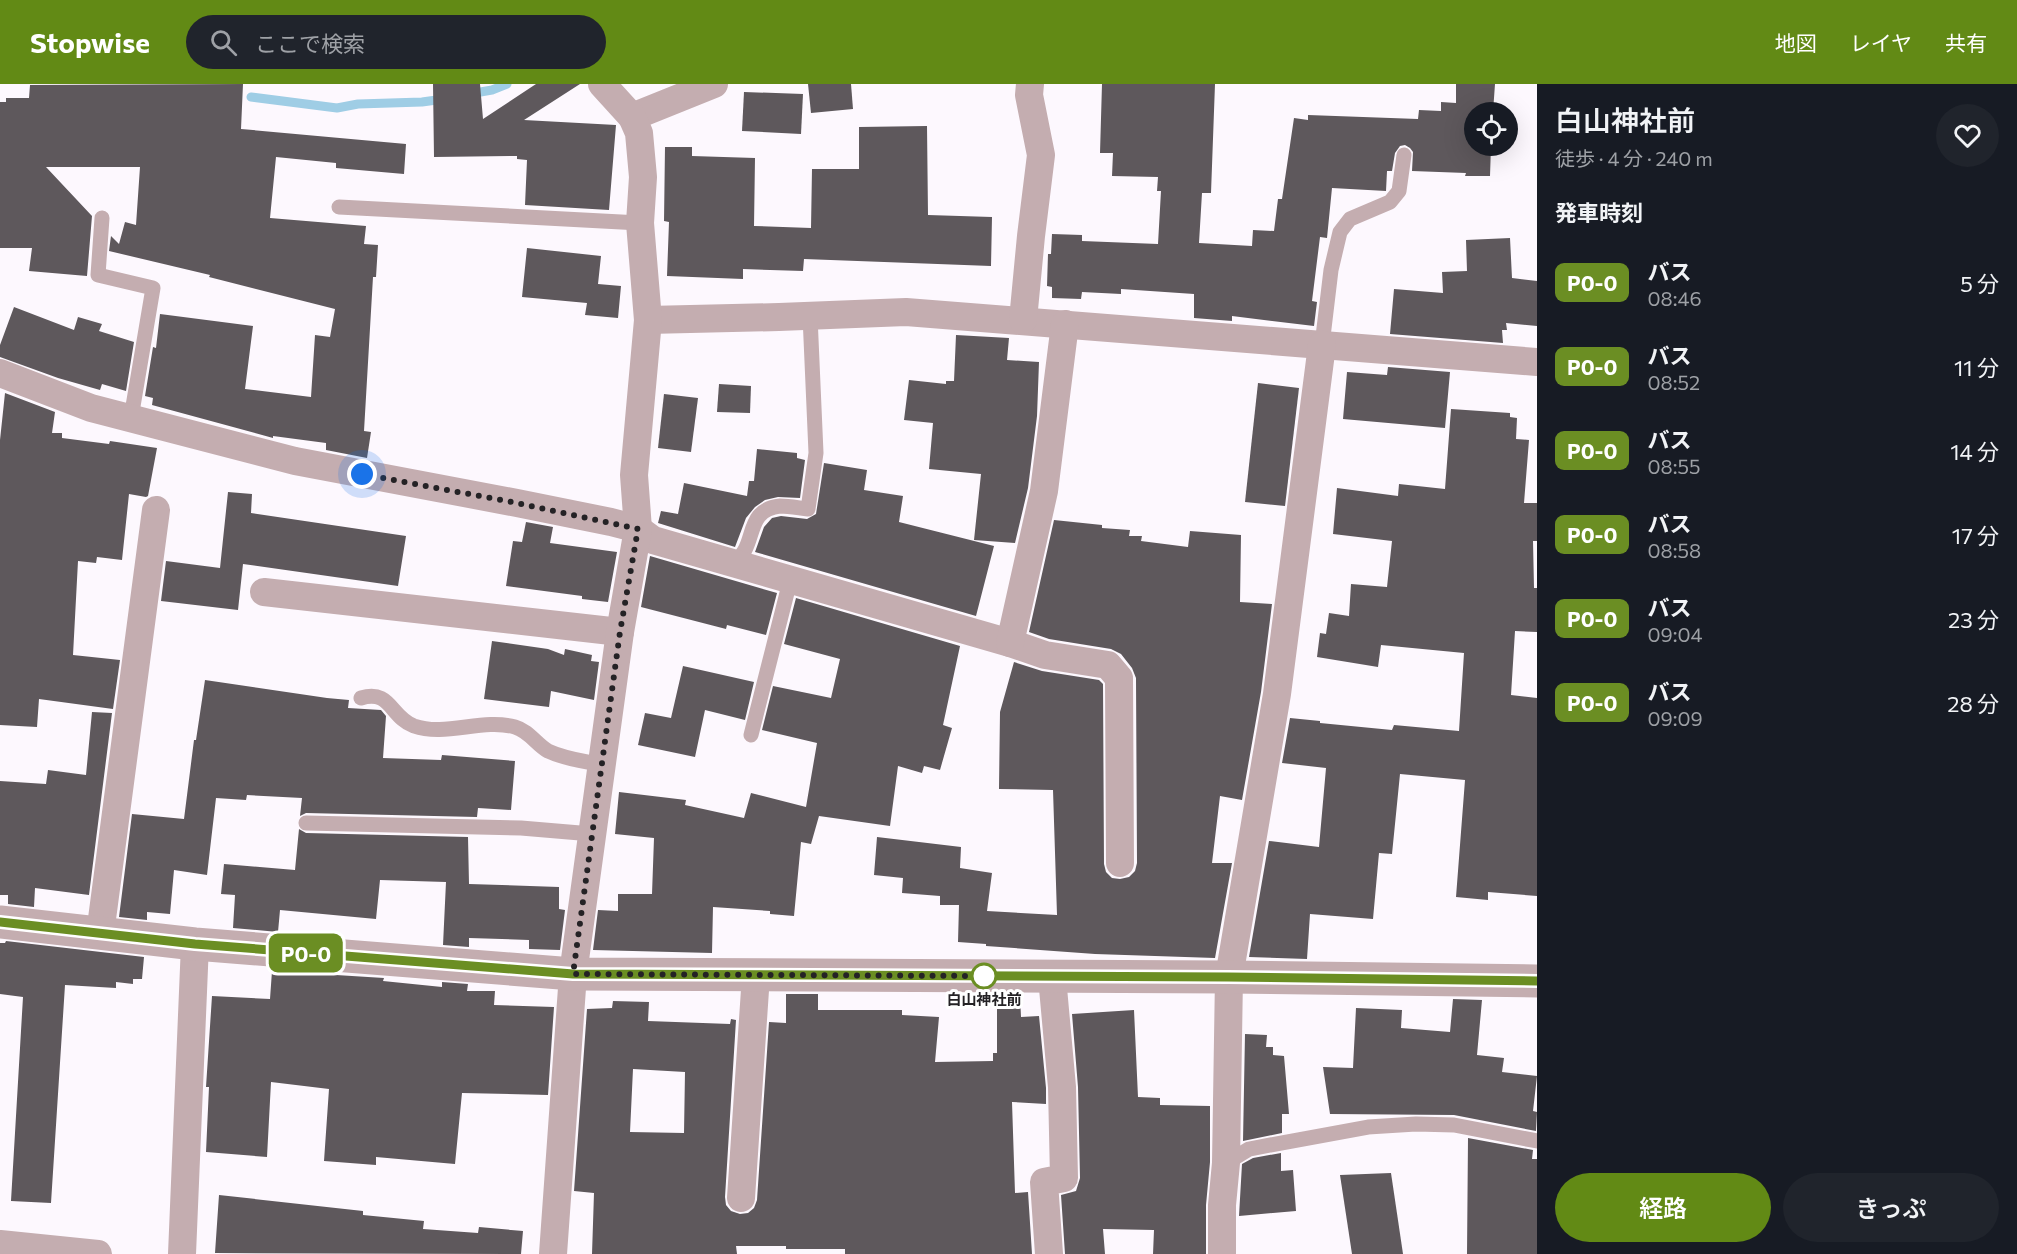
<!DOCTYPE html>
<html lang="ja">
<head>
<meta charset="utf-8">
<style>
  :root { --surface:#171b24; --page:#20242c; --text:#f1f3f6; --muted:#9ea1a6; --accent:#628a15 }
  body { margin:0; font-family:Commissioner,"Noto Sans JP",sans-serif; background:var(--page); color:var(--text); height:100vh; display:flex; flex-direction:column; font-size:22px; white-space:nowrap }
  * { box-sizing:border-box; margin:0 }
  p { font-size:20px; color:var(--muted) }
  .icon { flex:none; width:33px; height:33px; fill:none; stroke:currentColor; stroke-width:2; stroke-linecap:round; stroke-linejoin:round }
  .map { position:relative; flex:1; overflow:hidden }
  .sheet { display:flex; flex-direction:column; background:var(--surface); width:480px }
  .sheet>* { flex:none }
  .badge { padding:0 12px; border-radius:9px; font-size:21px; line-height:39px }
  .controls { position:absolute; left:1464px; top:18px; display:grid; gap:12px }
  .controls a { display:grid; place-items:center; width:54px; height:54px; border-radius:50%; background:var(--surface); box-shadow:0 6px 24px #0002; font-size:30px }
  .you { position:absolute; width:30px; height:30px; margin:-15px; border:4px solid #fff; border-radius:50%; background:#1a73e8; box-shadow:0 0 0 9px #1a73e833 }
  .map>.badge { position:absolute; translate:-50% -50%; box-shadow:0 0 0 3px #fff }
  h2 { padding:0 18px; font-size:22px; line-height:54px }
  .round { display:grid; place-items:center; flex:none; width:63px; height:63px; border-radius:32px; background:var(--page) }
  .head { display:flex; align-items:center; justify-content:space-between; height:102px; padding:0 18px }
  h1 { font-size:28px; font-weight:600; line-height:45px }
  .action { display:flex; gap:12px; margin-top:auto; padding:12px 18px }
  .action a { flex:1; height:69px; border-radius:36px; background:var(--accent); color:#fff; font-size:24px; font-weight:600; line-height:69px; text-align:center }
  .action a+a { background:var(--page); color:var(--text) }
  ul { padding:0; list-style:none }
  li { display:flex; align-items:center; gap:18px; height:84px; padding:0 18px }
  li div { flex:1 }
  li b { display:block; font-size:22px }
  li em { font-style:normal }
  li .badge { min-width:66px; font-weight:700; text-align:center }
  header { display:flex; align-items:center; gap:36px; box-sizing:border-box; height:84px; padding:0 30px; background:var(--accent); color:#fff }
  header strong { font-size:28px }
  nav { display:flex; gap:33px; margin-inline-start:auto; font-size:21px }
  .search { width:420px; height:54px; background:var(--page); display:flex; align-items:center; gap:15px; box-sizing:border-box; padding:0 21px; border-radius:33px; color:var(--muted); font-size:22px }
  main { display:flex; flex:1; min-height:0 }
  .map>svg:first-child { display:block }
</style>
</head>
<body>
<header>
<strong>Stopwise</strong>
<div class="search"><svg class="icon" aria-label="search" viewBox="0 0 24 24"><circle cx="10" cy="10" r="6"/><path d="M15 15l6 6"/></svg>ここで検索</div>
<nav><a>地図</a><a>レイヤ</a><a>共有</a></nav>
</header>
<main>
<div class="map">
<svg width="1537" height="1170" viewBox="0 0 1537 1170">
  <rect width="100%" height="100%" fill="#fdf8fe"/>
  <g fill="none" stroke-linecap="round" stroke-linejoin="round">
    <g stroke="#9fcde5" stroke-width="9">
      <polyline points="469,10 492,6 507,0"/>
      <polyline points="251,13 337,24 358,20 422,18 444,15"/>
    </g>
  </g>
  <g fill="#5e585c" fill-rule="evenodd">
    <polygon points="243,0 241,45 406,60 404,90 336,84 336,79 276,73 270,134 366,142 364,160 378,161 376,193 373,193 364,347 371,348 367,374 326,366 326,359 273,352 273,354 152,321 153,314 145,312 153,263 156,264 160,230 253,242 245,305 311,313 315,251 330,253 335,225 209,193 210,191 109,167 111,152 119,160 125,138 136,141 140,83 46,83 92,132 87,192 29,187 32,164 0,164 0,18 6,18 6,14 29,14 30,1"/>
    <polygon points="433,0 480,0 483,35 536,0 580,0 524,36 616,41 609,126 525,121 527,76 517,75 517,72 434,73"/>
    <polygon points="808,0 851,0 853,25 811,29"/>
    <polygon points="1102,0 1215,0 1211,109 1202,109 1199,159 1252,162 1253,146 1274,147 1278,115 1282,115 1294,34 1308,36 1308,31 1418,35 1419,26 1441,27 1441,18 1456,19 1456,0 1495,0 1493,28 1474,28 1474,62 1491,62 1490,92 1465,92 1466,89 1412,87 1413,68 1410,64 1405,61 1400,62 1395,69 1392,87 1387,87 1386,107 1332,104 1327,154 1320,153 1312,217 1317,218 1314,242 1232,232 1232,237 1194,234 1194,210 1121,205 1121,210 1082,208 1081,215 1052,214 1052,203 1047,202 1048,170 1051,170 1052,150 1082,151 1082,157 1158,160 1161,107 1157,107 1158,93 1112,92 1113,69 1100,69"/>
    <polygon points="744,8 803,10 801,50 742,47"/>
    <polygon points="927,42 928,131 992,133 991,182 804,175 803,187 743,185 743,195 667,192 669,138 664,137 665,63 692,63 692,72 755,74 754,142 811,144 812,85 859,85 859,43"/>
    <polygon points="1510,154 1512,194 1537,197 1537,242 1506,239 1507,246 1502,246 1503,259 1390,250 1394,205 1443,209 1442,188 1467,187 1466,156"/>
    <polygon points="527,164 601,172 598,200 621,202 618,234 585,231 587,219 522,213"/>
    <polygon points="14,223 74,246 78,233 102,240 99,247 134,258 126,307 102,300 100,306 58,294 0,273 0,261"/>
    <polygon points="956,251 1009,254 1007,276 1039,278 1037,332 1028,404 1015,459 974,456 981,390 929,385 933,339 904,336 909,296 946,300 946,297 954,297"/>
    <polygon points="1388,283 1450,288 1445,344 1343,335 1347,288 1387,291"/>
    <polygon points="1258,299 1299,304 1285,422 1245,418"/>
    <polygon points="719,300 751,302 750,329 717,328"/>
    <polygon points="5,309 55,328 52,349 62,349 62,354 109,360 110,357 157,364 148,412 146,413 129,410 122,476 97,473 96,479 78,477 73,571 120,576 113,625 39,615 37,643 0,641 0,356"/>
    <polygon points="664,310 698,314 691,368 658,364"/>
    <polygon points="1451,325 1510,329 1510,333 1517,334 1516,355 1529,356 1524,419 1537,419 1537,457 1533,457 1534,504 1537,504 1537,548 1515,547 1511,611 1537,614 1537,812 1488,808 1488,816 1456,813 1465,696 1400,690 1392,770 1379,769 1373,835 1310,830 1307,875 1249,873 1269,757 1319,763 1326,684 1282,679 1290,634 1320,637 1320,639 1392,646 1394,641 1459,647 1464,569 1381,561 1378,583 1317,573 1320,549 1326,550 1329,529 1349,532 1351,500 1387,503 1392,457 1333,450 1337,404 1398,412 1399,400 1445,405"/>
    <polygon points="757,365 797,369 797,374 805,376 800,414 778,413 765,416 755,423 746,434 735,463 658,439 661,427 678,430 684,399 747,412 749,397 754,397"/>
    <polygon points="824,379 867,386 864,406 903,412 899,438 994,462 976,532 755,468 764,443 772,434 781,432 807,435 816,430"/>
    <polygon points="228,408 252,410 251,429 406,452 398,502 243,480 238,526 161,517 166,477 220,484"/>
    <polygon points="1054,436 1102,441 1102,444 1130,446 1129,452 1142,452 1141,457 1188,463 1190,447 1241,451 1240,518 1272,520 1261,608 1242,716 1220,712 1212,779 1232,779 1215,874 1095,870 986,862 986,860 958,858 959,821 940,821 940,812 902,809 903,794 874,791 877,753 961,763 960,784 992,789 987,827 1057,831 1053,706 999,705 1000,628 1014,578 1042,587 1099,596 1103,600 1104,780 1106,788 1112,794 1120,795 1129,793 1135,787 1137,779 1136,594 1132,584 1121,570 1111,565 1049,555 1029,548"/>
    <polygon points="526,438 553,443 550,459 617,468 608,518 582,515 582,512 506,502 513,457 522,458"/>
    <polygon points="650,472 777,509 766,551 727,541 726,545 641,523"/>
    <polygon points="796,514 960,562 943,641 952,644 940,686 924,682 922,689 898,682 890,742 819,732 811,760 801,758 794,832 770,830 770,827 713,823 712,869 593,866 598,826 618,827 618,810 652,810 654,754 615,750 619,708 686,716 685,721 744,734 751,709 806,723 817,659 762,646 773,602 831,614 840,575 784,560"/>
    <polygon points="492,557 548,565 564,571 565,565 592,571 591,577 599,578 594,616 551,607 549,623 484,615"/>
    <polygon points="683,582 754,598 745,636 705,626 695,673 638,661 645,629 671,634"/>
    <polygon points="205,596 327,614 349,616 348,624 381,626 386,632 383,674 441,676 442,671 515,677 511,726 478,724 477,733 306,729 300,732 302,714 247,711 246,716 216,714 207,791 174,786 170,830 147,828 147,836 119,833 132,730 184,735 194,656 196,656"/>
    <polygon points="92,628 112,629 89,811 35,804 34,823 8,820 8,811 0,811 0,697 46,700 48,686 86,691"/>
    <polygon points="299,745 306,749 468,753 469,800 559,803 559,825 565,826 560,866 529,865 529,856 469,854 469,863 443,861 446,798 380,796 376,835 280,826 278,848 233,844 235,811 221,810 224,780 295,786"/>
    <polygon points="6,857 144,873 142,895 133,895 133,900 116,898 116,904 65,901 51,1119 11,1117 23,913 0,910 0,859 5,859"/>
    <polygon points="272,887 384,894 383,897 442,903 442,898 468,900 467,907 495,907 494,921 554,923 548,1011 462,1009 455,1080 376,1073 376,1081 324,1077 329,1005 271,998 267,1073 206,1068 209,1003 206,1003 212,912 270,915"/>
    <path d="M786 910H818V926H902V931L939 933 935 978 993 977V969H997V911H1020L1021 933 1039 932 1046 1004V1020L1012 1018 1015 1109 1028 1108 1032 1170H845V1165H786V1162H736L737 1170H592L594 1109 574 1107 587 925 612 924 613 917 649 918 648 937 730 940 731 935 736 936 725 1113 726 1121 731 1127 740 1130 748 1129 754 1124 757 1116 769 938 786 939ZM633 985 685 988 684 1049 630 1048Z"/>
    <polygon points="1453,915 1482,916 1477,971 1504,974 1502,988 1537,992 1533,1027 1537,1028 1536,1047 1454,1031 1330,1030 1323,983 1353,984 1356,924 1402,926 1401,944 1450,948"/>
    <polygon points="1134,926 1138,1013 1160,1014 1160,1021 1210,1022 1210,1078 1206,1121 1206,1170 1153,1170 1154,1146 1103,1145 1105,1170 1065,1170 1061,1111 1076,1107 1080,1094 1078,1003 1072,930"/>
    <polygon points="1245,950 1267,951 1266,963 1273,963 1273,971 1284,972 1289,1030 1282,1030 1282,1049 1243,1057"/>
    <polygon points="1468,1054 1533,1066 1532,1075 1537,1075 1537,1170 1467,1170"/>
    <polygon points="1281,1069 1281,1087 1293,1086 1296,1127 1239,1132 1242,1080 1253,1074"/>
    <polygon points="1391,1089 1403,1170 1352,1170 1340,1091"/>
    <polygon points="219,1111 363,1127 363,1131 424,1137 423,1145 478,1149 479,1143 523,1147 521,1170 215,1169"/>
  </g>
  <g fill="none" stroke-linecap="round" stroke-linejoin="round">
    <g stroke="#c4adb0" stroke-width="15">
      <polyline points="339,123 640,139"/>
      <polyline points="102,134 98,191 153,204 131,334"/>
      <polyline points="1322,261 1331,186 1340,148 1350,135 1390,118 1399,107 1404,71"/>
      <path d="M732 479C759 465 742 426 780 422 789 422 799 424 808 425L816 369 810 232"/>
      <path d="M361 614C391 605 390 633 414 642 446 653 482 634 515 643 529 647 536 660 548 667 565 675 584 677 602 681"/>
      <polyline points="751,651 790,497"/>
      <polyline points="306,739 521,744 592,750"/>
      <polyline points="1226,1079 1249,1065 1368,1043 1416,1040 1454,1041 1537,1057"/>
    </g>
    <g stroke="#c4adb0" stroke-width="28">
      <polyline points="632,33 714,0"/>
      <polyline points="648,236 779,233 906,228 1537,278"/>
      <polyline points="1023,236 1031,152 1041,71 1029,11 1030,0"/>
      <polyline points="0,289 91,324 295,377 517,419 611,438 638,445 653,456 1010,559 1045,571 1108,581 1119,594 1120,779"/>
      <polyline points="264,508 620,548"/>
      <polyline points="1010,559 1044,407 1065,240"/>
      <polyline points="100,850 156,426"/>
      <polyline points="741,1114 756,891"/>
      <polyline points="0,1160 98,1170"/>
      <polyline points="182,1170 195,860"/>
      <polyline points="553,1170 573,890 620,548 638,445 634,391 648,236 640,139 643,93 639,49 632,33 602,0"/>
      <polyline points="1049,1170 1044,1098 1064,1094 1062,1003 1052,893"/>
      <polyline points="1222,1170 1222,1121 1226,1079 1229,893 1277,610 1322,261"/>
    </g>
    <polyline stroke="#c4adb0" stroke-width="33" points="0,838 195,860 573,890 1229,893 1537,897"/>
  </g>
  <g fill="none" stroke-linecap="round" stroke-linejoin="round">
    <g stroke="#fff" stroke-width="14">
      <polyline id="line" points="0,838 195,860 573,890 1228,893 1537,897"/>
    </g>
    <use href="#line" stroke="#6b8e23" stroke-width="9"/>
    <polyline stroke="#242225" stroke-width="6" stroke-dasharray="0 10.8" points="362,390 517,419 638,445 620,548 573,890 984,892"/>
  </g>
  <circle fill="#fff" stroke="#6b8e23" stroke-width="3" cx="984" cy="892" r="12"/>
  <g text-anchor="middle" stroke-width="6" stroke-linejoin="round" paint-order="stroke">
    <g font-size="15" font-weight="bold" fill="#242225" stroke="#fff">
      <text x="984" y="921">白山神社前</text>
    </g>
  </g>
</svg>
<div class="controls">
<a><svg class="icon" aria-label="locate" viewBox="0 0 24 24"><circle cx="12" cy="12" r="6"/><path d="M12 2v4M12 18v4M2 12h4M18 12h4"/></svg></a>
</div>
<div class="you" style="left:362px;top:390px"></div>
<b class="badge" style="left:306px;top:869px;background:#6b8e23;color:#fff">P0-0</b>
</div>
<section class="sheet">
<div class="head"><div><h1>白山神社前</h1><p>徒歩 · 4 分 · 240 m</p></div><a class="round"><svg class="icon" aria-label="heart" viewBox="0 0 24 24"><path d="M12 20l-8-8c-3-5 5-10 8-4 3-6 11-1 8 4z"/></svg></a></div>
<h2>発車時刻</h2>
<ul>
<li><span class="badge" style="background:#6b8e23;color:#fff">P0-0</span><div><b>バス</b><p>08:46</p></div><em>5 分</em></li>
<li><span class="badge" style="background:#6b8e23;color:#fff">P0-0</span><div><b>バス</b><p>08:52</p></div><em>11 分</em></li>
<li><span class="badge" style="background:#6b8e23;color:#fff">P0-0</span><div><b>バス</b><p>08:55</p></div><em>14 分</em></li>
<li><span class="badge" style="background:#6b8e23;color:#fff">P0-0</span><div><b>バス</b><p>08:58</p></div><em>17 分</em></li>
<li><span class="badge" style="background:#6b8e23;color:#fff">P0-0</span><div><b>バス</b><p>09:04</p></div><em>23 分</em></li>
<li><span class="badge" style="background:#6b8e23;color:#fff">P0-0</span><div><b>バス</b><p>09:09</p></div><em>28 分</em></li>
</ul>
<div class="action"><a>経路</a><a>きっぷ</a></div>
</section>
</main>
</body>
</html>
